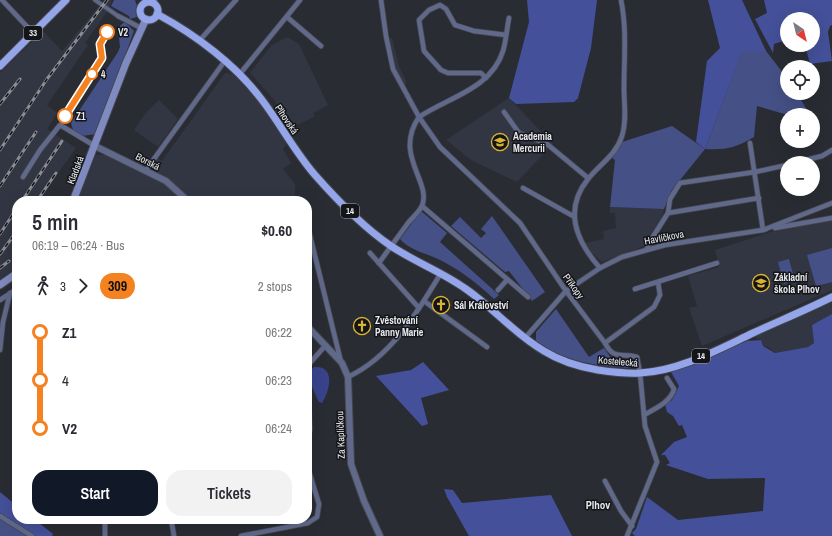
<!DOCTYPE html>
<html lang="en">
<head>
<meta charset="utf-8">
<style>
  :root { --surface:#fff; --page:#f2f2f3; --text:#2b2b33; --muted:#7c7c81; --accent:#111827 }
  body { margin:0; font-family:"Archivo Narrow",sans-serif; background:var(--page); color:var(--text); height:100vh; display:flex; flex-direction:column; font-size:15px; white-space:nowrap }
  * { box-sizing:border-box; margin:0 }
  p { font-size:13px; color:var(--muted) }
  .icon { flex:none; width:22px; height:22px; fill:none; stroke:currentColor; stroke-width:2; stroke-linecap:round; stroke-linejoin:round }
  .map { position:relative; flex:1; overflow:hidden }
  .drawer { position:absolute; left:12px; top:196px; width:300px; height:328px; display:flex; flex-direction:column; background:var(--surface); border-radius:16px; box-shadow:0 4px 16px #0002 }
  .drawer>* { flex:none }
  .badge { padding:0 8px; border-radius:13px; font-size:14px; line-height:26px }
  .needle { width:26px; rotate:145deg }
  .buttons { position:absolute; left:780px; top:12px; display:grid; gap:8px }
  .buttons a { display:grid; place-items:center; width:40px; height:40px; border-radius:50%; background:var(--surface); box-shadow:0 4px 16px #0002; font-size:20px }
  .map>.badge { position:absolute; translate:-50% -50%; box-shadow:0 0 0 2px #fff }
  .legs { display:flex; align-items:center; gap:6px; height:44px; padding:0 20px; font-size:13px }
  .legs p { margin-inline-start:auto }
  .overview { display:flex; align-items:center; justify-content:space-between; height:68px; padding:0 20px }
  h1 { font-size:22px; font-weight:600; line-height:30px }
  .primary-button { display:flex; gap:8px; margin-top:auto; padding:8px 20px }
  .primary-button a { flex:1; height:46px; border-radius:16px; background:var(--accent); color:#fff; font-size:16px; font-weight:600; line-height:46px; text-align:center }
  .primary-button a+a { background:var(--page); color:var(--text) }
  ul { padding:0 20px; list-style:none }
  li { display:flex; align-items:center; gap:14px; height:48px; font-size:15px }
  li i { display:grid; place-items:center; width:6px; height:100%; margin:0 5px; background:currentColor }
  li i::after { content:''; width:10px; height:10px; margin:-5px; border:3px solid; border-radius:50%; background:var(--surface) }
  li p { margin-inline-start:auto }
  li:first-child i { background:linear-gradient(#0000 50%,currentColor 0) }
  li:last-child i { background:linear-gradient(currentColor 50%,#0000 0) }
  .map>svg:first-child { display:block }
</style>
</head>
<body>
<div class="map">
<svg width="832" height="536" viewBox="0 0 832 536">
  <rect width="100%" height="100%" fill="#2a2c34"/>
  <g fill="#323643">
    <polygon points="104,0 112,0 106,13 85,43 88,45 47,105 57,113 47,129 76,148 38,201 17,201 17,267 0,279 0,73 43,31 62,51"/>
    <polygon points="285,38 289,38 299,44 328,105 313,113 315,116 292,128 275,101 250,73 271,46"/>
    <polygon points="392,38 399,66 407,83 402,86 393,67 387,39"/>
    <polygon points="225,73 233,74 260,100 287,143 283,149 291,163 283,169 295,184 295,195 290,201 192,201 168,180 155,172 153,164 156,157 162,161"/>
    <polygon points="509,98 553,144 517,182 471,160 446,140"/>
    <polygon points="159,100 178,119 158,147 134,130 145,114"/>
    <polygon points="96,155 105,155 160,181 183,201 77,201"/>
    <polygon points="610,207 664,209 662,218 644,246 602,262 592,253 585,243 604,239 603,231 616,228 615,213 610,213"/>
    <polygon points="832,220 832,290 702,346 689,308 697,306 688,276 719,267 715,250 777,230"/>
    <polygon points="832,302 832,314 812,325 814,343 808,347 775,353 768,347 763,346 761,340 754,337"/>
  </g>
  <g fill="#455086">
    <polygon points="114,0 135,0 138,9 137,17 130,19 129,16 111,6"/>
    <polygon points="123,23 126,23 134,31 96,134 82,136 73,130 71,123 118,52 120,47 118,28"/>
    <path d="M742 50 766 51 787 78V93H797L810 115H788L757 106 754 137C735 148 726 150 705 149L672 190 664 209 610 207 615 160 612 158 622 142 672 126 705 149Z"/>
    <path d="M421 211 447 233 440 242 499 295 494 299C479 285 463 272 444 262 430 254 410 251 400 239Z"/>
    <polygon points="492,216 545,292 532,301 509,271 505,272 451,226 460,217 481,238 486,233 481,229"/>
    <polygon points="832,248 832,282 816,286 807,255"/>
    <polygon points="789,259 795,281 784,284 778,262"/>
    <path d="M556 309 589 357 604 348 611 358 621 359 630 363 631 368C600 367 561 361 536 341V332Z"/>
    <polygon points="0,518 28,536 0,536"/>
  </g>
  <g fill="#445099">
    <polygon points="527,0 597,0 591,48 578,98 574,102 516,104 509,98 529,22"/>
    <polygon points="708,0 742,0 766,51 742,51 705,149 696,142 707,61 720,48"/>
    <polygon points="764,0 832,0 832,25 830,26 828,32 832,61 810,64 805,45 813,45 813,19 787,19 787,40 774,44 773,53 755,19 767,13"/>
    <polygon points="832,314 832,536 635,536 632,533 636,529 647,497 678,520 763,511 765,478 708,479 666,465 670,463 665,455 661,455 674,442 687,437 682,425 679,426 673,416 667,412 665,404 672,400 679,386 671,372 747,341 761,340 763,346 775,353 808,347 814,343 812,325"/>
    <polygon points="423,362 449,390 421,398 428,424 422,426 376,376 411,370"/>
    <polygon points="444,489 453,490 462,503 551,495 572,536 469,536 447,497"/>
    <polygon points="0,492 17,506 17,519 34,519 53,534 52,536 28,536 0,518"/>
  </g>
  <path fill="#39438b" d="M314 367C336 365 330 391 322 403L319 402C315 393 304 375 314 367Z"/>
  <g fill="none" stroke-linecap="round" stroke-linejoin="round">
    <g stroke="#45474e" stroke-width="5.5">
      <polyline id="pedestrian" points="95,0 118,16"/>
    </g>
    <g stroke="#45474e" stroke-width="6">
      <g id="minor">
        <polyline points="2,0 33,33"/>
        <polyline points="381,0 386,36 393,69 419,117 440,147 520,223 566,291 605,343 654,307 660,295 658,282"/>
        <polyline points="153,4 155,0"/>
        <polyline points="118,16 141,28"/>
        <polyline points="287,17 321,46"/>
        <polyline points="199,41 236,0"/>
        <polyline points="239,75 300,0"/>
        <polyline points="486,78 481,73 448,73 441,70 424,51 419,20 429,10 440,5 446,9 455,25 474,31 506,35"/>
        <polyline points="504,112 519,133 547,144 588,178"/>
        <polyline points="750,143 763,230 766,229"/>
        <polyline points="794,163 822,156 832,150"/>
        <polyline points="146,170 224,62"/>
        <polyline points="23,177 40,150 60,125 95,146"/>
        <polyline points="523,188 573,216"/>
        <polyline points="422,206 528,297"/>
        <polyline points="668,213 759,198"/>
        <polyline points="307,223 341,362"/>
        <polyline points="775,228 832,218"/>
        <polyline points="647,249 649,243 668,213 670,199 680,183 755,172 787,165"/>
        <polyline points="370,253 419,308"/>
        <path d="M379 263C388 250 398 237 408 223 412 218 419 212 422 206 432 182 393 155 419 117 449 97 491 89 503 51 506 41 507 28 509 18"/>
        <path d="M600 268C576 241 563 210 588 179 600 164 616 155 622 136 627 121 624 104 624 88 624 58 627 29 621 0"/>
        <polyline points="635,289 717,263"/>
        <polyline points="498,290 507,280"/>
        <polyline points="0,300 17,289"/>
        <polyline points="424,301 487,347"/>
        <polyline points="525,338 566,291 600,268 622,257 665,245 763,230 832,203"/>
        <path d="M605 343C614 361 622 352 637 357L640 373 645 426 657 462 627 536"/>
        <polyline points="0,350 3,322 10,293"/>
        <path d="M348 377C391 357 417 313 441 273"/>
        <path d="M644 415C654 409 671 402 674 389L667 378"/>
        <polyline points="307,441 310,430 307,369 310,363 325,346"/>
        <polyline points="605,481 621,511 632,526"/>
        <polyline points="0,516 32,536"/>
        <polyline points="171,519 174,536"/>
        <polyline points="105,536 105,519"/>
        <polyline points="241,536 308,523 317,517 319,504 307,465"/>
      </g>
    </g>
    <g stroke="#45474e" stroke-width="8">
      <g id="tertiary">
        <polyline points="95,146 166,181 188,201"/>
        <polyline points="307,326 342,363 348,377 351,464 364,501 380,536"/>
      </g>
    </g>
    <g stroke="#45474e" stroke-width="9">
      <g id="secondary">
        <polyline points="73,201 126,63 146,19"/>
        <polyline points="0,285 17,273"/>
      </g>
    </g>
    <g stroke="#45474e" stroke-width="9">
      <g id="primary">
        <circle cx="149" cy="11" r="9"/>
        <path d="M157 14C196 35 236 65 262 100 281 125 295 152 315 175 337 200 363 227 391 246 413 261 440 271 463 287 492 306 514 334 544 351 560 361 580 367 598 370 612 372 626 374 640 373 679 371 717 350 753 333 779 321 806 310 832 297"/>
        <polyline points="0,66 66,0"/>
      </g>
    </g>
    <use href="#pedestrian" stroke="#61698b" stroke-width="3.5"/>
    <use href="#minor" stroke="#61698b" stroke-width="4.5"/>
    <use href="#tertiary" stroke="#61698b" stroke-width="6"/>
    <use href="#secondary" stroke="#7f8bc0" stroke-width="7"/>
    <use href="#primary" stroke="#95a5e9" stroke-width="7"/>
    <g stroke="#8c8d94" stroke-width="3">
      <g id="rail">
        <polyline points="0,104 20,79"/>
        <polyline points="0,150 47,79 107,0"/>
        <polyline points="0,186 36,132"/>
        <polyline points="22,201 62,141"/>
        <polyline points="37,201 56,173"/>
        <polyline points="0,234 17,208"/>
        <polyline points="0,254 17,231"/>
        <polyline points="0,268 9,261"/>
      </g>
    </g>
    <use href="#rail" stroke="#141518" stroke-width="1.5" stroke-dasharray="4.5" stroke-linecap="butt"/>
  </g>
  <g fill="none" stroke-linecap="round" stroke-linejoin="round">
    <g stroke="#fff" stroke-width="9">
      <polyline id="line-1" points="65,116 102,58 100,44 107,32"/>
    </g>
    <use href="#line-1" stroke="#f58220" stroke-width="6"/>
  </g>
  <defs>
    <g id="university-ring" transform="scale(0.9)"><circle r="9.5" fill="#141518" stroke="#dab333" stroke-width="1.5"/><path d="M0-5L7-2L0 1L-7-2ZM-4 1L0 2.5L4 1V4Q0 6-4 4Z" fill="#dab333"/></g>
    <g id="school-ring" transform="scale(0.9)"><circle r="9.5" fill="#141518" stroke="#dab333" stroke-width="1.5"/><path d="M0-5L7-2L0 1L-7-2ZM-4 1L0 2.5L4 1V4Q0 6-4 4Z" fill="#dab333"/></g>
    <g id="church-ring" transform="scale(0.9)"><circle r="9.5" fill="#141518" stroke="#dab333" stroke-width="1.5"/><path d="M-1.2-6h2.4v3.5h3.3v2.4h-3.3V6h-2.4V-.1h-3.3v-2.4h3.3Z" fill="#dab333"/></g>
  </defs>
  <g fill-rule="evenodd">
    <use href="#university-ring" x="500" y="142"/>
    <use href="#school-ring" x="761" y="283"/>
    <use href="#church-ring" x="441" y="305"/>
    <use href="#church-ring" x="362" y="326"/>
  </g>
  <g fill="#fff" stroke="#f58220" stroke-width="2">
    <circle cx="107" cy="32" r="7"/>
    <circle cx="92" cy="74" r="5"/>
    <circle cx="65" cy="116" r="7"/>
  </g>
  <g text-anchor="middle" stroke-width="3" stroke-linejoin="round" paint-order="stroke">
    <g fill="#141518" stroke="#a9aaae" stroke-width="1">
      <rect x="24" y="26" width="18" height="14" rx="3"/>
      <rect x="341" y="204" width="18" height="14" rx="3"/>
      <rect x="692" y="349" width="18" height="14" rx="3"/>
    </g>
    <g font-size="9" font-weight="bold" fill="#e9eaef">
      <text x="33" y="36">33</text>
      <text x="350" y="214">14</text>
      <text x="701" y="359">14</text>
    </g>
    <g font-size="10" font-weight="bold" fill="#e9eaef" stroke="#141518" text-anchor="start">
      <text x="118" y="36">V2</text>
      <text x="101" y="78">4</text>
      <text x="76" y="120">Z1</text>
    </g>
    <g font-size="10" fill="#e9eaef" stroke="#141518">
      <text transform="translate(287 119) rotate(56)" y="4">Plhovská</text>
      <text transform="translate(148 161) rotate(27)" y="4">Borská</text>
      <text transform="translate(75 170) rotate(-69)" y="4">Kladská</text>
      <text transform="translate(664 237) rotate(-11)" y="4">Havlíčkova</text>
      <text transform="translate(574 286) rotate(54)" y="4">Příkopy</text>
      <text transform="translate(618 361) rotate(5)" y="4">Kostelecká</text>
      <text transform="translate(340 435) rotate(-92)" y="4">Za Kapličkou</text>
    </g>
    <g font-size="10" font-weight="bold" fill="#e9eaef" stroke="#141518" text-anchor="start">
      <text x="513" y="140">Academia<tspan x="513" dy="12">Mercurii</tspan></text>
      <text x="774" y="281">Základní<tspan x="774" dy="12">škola Plhov</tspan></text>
      <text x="454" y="309">Sál Království</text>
      <text x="375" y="324">Zvěstování<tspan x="375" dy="12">Panny Marie</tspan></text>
    </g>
    <g font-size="11" font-weight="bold" fill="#e9eaef" stroke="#141518">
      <text x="598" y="509">Plhov</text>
    </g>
  </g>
</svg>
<div class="buttons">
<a><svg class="needle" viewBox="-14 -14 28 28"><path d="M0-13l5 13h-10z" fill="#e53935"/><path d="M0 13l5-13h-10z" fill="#7c7c81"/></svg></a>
<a><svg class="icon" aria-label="locate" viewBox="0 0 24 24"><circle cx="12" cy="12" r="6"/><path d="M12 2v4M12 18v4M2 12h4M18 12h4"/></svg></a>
<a>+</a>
<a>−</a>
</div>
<section class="drawer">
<div class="overview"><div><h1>5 min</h1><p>06:19 – 06:24 · Bus</p></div><b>$0.60</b></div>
<div class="legs"><svg class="icon" aria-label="walk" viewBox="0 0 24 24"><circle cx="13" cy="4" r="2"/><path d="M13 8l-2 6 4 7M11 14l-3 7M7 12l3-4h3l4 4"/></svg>3<svg class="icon" aria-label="forward" viewBox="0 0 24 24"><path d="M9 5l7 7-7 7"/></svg><b class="badge" style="background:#f58220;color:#111">309</b><p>2 stops</p></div>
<ul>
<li><i style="color:#f58220"></i><b>Z1</b><p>06:22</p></li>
<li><i style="color:#f58220"></i><span>4</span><p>06:23</p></li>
<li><i style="color:#f58220"></i><b>V2</b><p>06:24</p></li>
</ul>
<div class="primary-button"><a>Start</a><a>Tickets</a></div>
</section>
</div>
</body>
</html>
